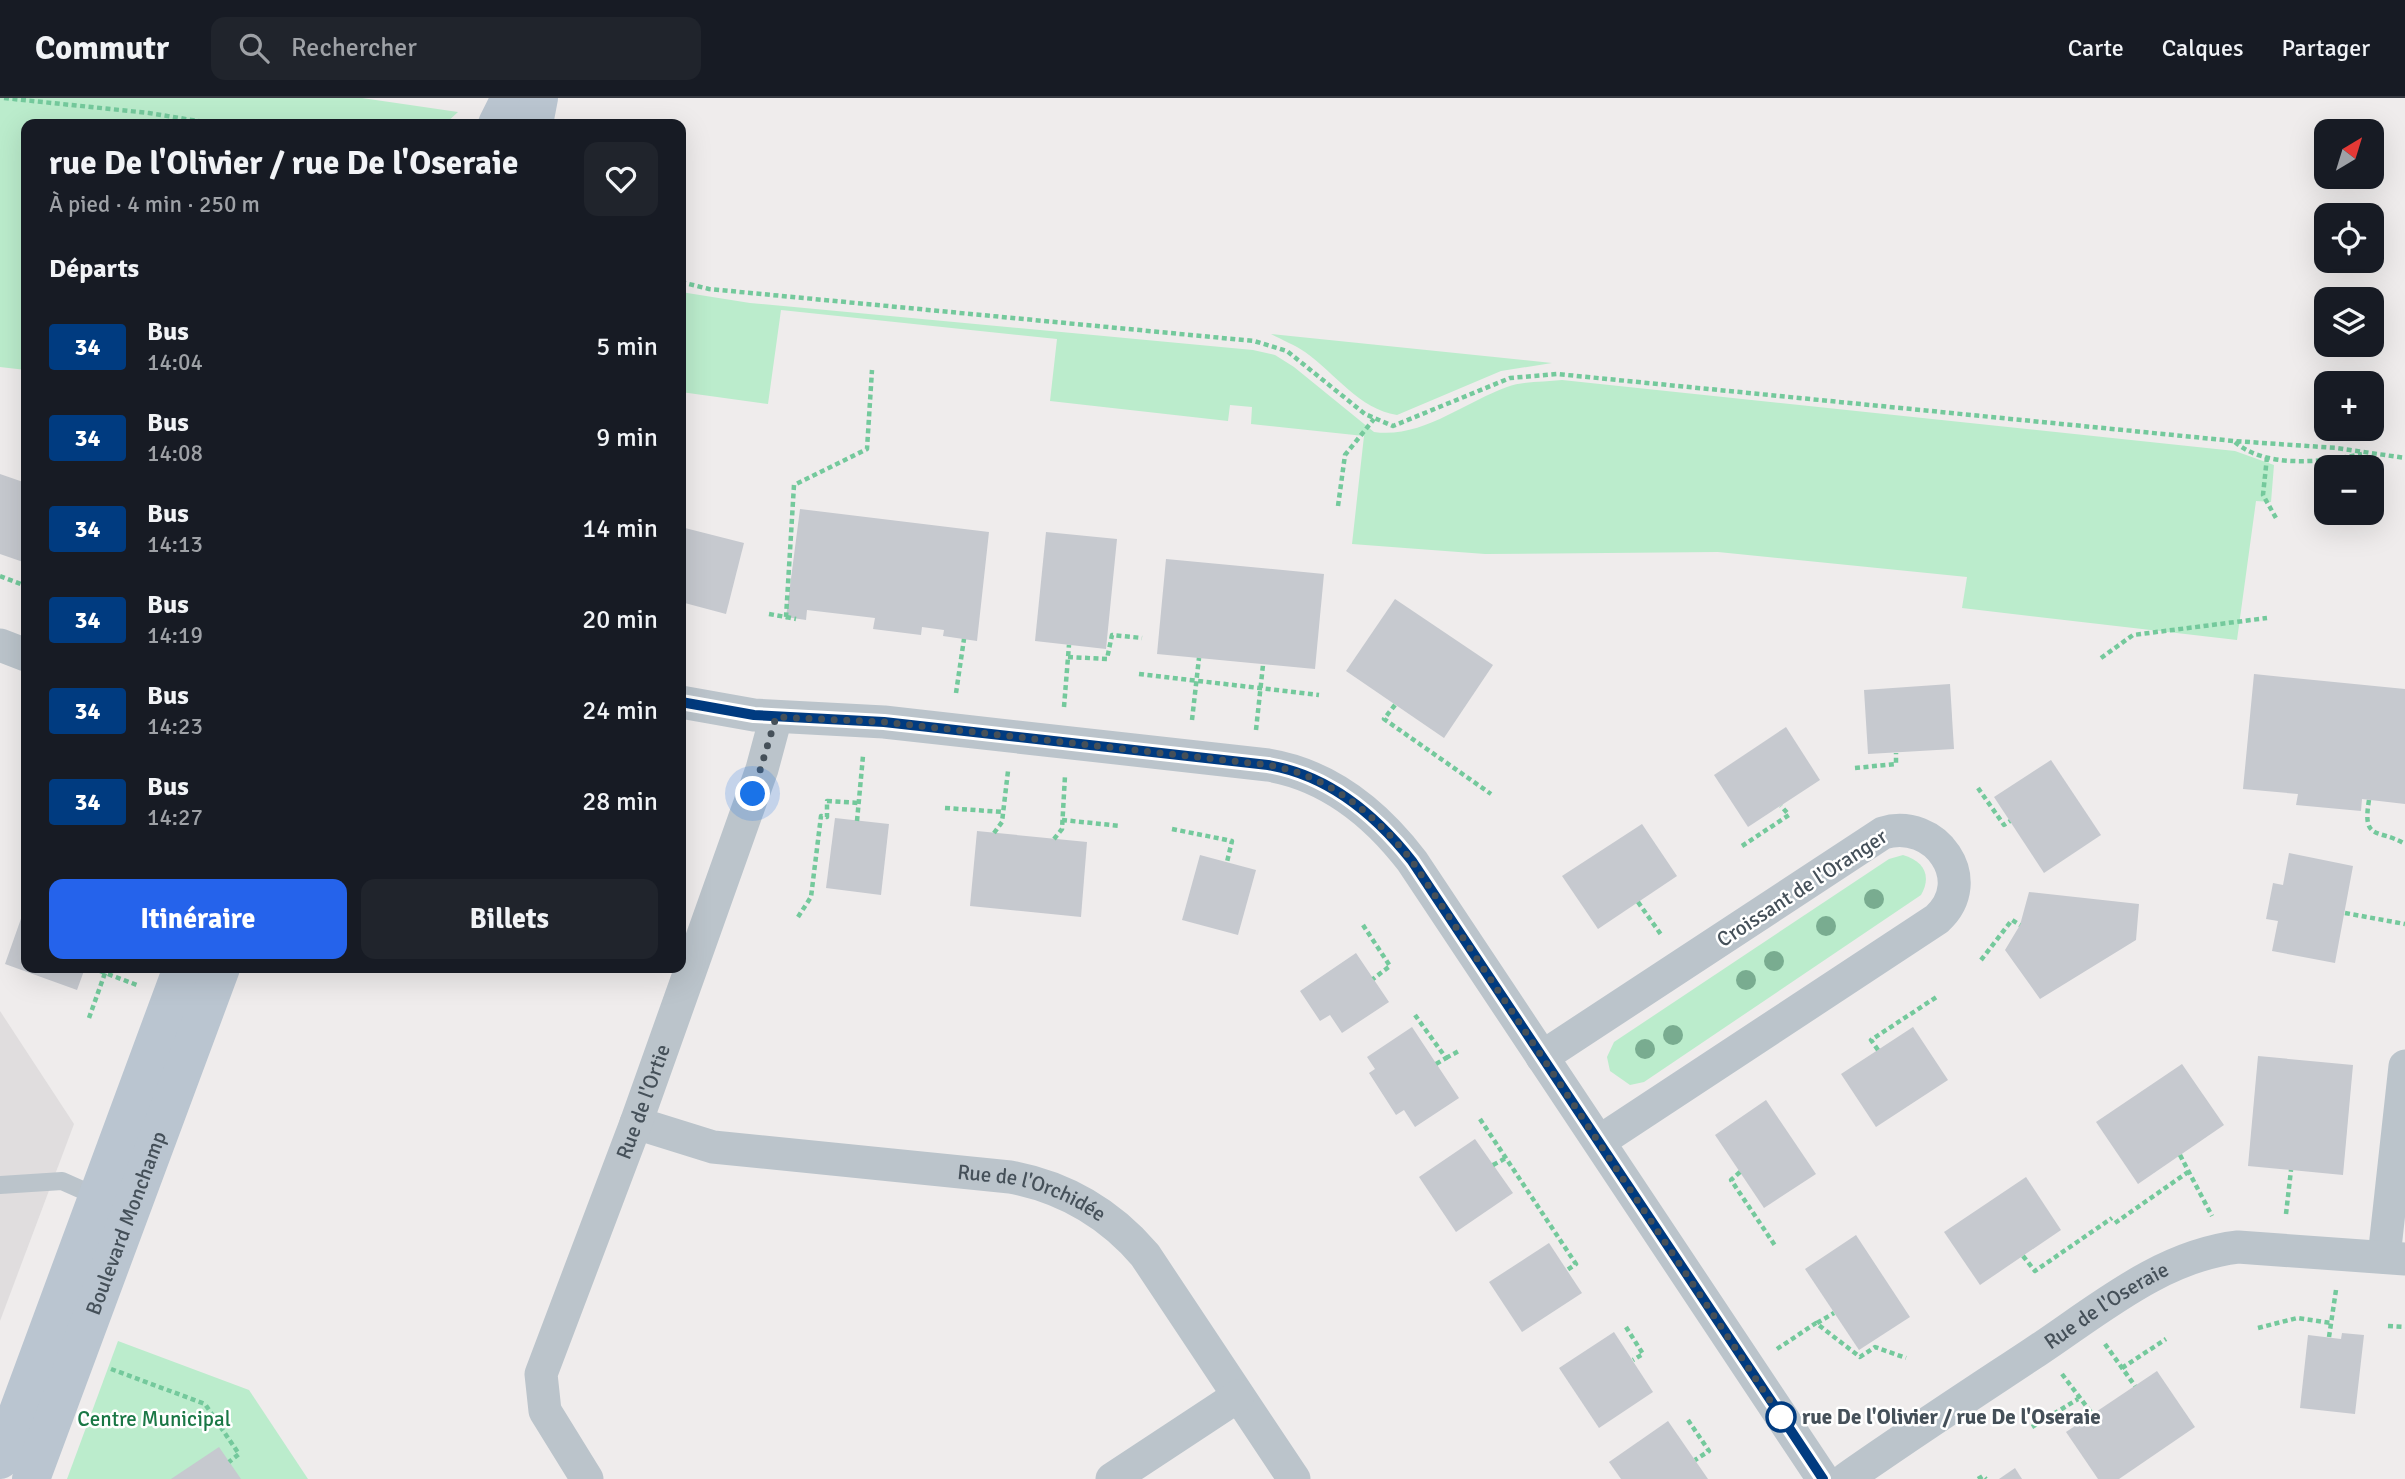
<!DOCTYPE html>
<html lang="fr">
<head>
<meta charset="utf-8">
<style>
  :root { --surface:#171b24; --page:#20242c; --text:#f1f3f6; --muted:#9ea1a6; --line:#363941; --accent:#2563eb }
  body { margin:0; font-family:Signika,sans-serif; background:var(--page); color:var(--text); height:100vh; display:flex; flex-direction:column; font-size:26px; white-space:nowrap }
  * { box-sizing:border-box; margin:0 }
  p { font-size:23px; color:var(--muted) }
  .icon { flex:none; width:38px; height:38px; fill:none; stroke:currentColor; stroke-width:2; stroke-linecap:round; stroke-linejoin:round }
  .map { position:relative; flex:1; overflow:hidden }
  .sheet { position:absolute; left:21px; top:21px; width:665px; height:854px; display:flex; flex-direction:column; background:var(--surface); border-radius:14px; box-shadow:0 7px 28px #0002 }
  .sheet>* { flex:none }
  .badge { padding:0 14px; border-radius:5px; font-size:24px; line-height:46px }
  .needle { width:46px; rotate:38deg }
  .controls { position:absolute; left:2314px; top:21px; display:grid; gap:14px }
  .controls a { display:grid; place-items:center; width:70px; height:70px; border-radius:14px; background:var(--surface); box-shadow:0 7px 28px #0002; font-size:35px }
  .you { position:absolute; width:35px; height:35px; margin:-18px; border:5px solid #fff; border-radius:50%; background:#1a73e8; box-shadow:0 0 0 10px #1a73e833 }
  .map>.badge { position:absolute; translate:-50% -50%; box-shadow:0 0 0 4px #fff }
  h2 { padding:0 28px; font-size:26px; line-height:63px }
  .round { display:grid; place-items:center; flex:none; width:74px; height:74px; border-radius:14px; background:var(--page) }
  .overview { display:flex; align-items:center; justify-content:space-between; height:119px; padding:0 28px }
  h1 { font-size:33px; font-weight:700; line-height:52px }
  .primary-button { display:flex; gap:14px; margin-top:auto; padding:14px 28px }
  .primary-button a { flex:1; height:80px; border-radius:14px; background:var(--accent); color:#fff; font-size:28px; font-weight:700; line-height:80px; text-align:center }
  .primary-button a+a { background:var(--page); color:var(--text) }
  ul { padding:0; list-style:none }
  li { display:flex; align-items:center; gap:21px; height:91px; padding:0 28px }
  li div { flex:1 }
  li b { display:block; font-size:26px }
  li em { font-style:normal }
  li .badge { min-width:77px; font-weight:700; text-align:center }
  header { display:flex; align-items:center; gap:42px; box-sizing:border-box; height:98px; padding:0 35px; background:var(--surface); border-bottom:2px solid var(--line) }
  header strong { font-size:33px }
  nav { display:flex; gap:38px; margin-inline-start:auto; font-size:24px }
  .search { width:490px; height:63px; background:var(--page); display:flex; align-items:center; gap:18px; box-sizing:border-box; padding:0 24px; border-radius:14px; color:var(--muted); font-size:26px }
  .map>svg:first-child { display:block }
</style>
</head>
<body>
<header>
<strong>Commutr</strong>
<div class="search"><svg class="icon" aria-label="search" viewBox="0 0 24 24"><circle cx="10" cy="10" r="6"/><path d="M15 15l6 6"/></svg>Rechercher</div>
<nav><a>Carte</a><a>Calques</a><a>Partager</a></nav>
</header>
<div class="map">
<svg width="2405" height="1381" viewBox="0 0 2405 1381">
  <rect width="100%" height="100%" fill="#efecec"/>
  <polygon fill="#e0ddde" points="0,913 74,1026 0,1223"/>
  <g fill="#bbeccc">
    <polygon points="0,0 362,0 458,14 445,26 26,26 26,272 0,269"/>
    <path d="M681 194 750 205 1253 252 1275 257 1294 269 1374 334C1421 341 1465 304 1507 289 1523 283 1545 284 1562 282L2235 353 2274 367 2271 404 2256 403 2237 542 1962 510 1967 479 1718 454 1485 456 1352 446 1364 338 1251 326 1252 309 1230 307 1228 323 1050 303 1057 241 781 212 768 306 681 294Z"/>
    <path d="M1271 236 1552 265 1501 273 1397 317C1359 311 1336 276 1305 254 1295 247 1282 242 1271 236Z"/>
    <path d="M1903 757C1924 763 1932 778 1921 797L1644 984 1630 987 1610 973 1607 959 1614 944 1889 761Z"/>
    <polygon points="118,1243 249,1292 308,1381 67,1381"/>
  </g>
  <g fill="#c6c9cf">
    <polygon points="0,376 26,385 26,465 0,456"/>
    <polygon points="800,411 989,434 977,543 943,538 944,532 922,529 921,537 873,531 875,520 807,512 806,522 786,519"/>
    <polygon points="681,429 744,445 726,516 681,504"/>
    <polygon points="1046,434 1117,441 1106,551 1035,543"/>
    <polygon points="1166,461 1324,476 1315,571 1157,556"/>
    <polygon points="1395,501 1493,567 1444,640 1346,573"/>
    <polygon points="2254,576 2405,591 2405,706 2362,701 2361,713 2296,707 2298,696 2243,691"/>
    <polygon points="1950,586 1954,651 1868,656 1864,592"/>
    <polygon points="1786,629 1820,682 1748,729 1714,677"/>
    <polygon points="2051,662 2101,737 2044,775 1994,699"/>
    <polygon points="835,720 889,726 881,797 826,790"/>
    <polygon points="1642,726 1677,778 1598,831 1562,778"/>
    <polygon points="977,733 1087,744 1081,819 970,808"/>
    <polygon points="2289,755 2353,768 2335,865 2272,853 2278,823 2266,821 2273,785 2283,787"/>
    <polygon points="1200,757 1256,772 1238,837 1182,822"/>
    <polygon points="2029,794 2139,806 2136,842 2040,901 2005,852 2020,827"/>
    <polygon points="23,815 26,816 26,870 85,870 77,892 5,866"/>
    <polygon points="1356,855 1389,904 1342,935 1330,917 1320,923 1300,893"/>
    <polygon points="1412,929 1459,1000 1415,1029 1404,1012 1396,1017 1369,975 1375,971 1367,959"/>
    <polygon points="1913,929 1948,982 1876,1029 1841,976"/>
    <polygon points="2258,958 2353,967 2343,1077 2248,1068"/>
    <polygon points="2182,966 2224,1027 2138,1086 2096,1024"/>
    <polygon points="1766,1002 1816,1076 1764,1110 1715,1037"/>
    <polygon points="1475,1041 1513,1095 1456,1134 1419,1079"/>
    <polygon points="2026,1079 2061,1132 1980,1187 1944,1134"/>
    <polygon points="1856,1137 1910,1219 1859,1252 1805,1171"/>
    <polygon points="1549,1145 1582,1195 1522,1234 1489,1184"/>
    <polygon points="1614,1234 1653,1294 1599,1330 1559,1270"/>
    <polygon points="2342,1235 2364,1237 2355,1316 2300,1310 2308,1237 2341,1241"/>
    <polygon points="2157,1273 2195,1329 2119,1381 2098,1381 2066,1334"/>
    <polygon points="1668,1323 1708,1381 1621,1381 1609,1364"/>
    <polygon points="219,1349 241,1381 171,1381"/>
    <polygon points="2015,1370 2022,1381 1999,1381"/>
  </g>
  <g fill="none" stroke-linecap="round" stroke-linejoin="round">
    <g stroke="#74c99c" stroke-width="4.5" stroke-dasharray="5 3.5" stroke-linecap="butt">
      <polyline points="4,0 149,15 216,26"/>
      <polyline points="681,184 709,191 1254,243 1287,253 1365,316 1393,328 1510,280 1557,276 2234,343 2337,350 2405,360"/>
      <path d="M2235 344C2266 371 2324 364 2362 356"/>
      <polyline points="2267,359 2263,397 2276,420"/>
      <polyline points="1338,408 1345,357 1374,321"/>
      <polyline points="0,478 26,488"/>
      <polyline points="769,516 786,519 794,387 867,351 872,272"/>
      <polyline points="786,519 796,521"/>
      <polyline points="1068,559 1107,561 1112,537 1142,540"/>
      <polyline points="2101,560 2133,537 2267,520"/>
      <polyline points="1139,576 1319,597"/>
      <polyline points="956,595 964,541"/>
      <polyline points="1395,607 1384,621 1491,696"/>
      <polyline points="1064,609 1069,547"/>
      <polyline points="1192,622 1199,560"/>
      <polyline points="1256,632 1263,567"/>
      <polyline points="1855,670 1896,666 1896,655"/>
      <polyline points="1978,690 2004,727 2010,723"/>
      <path d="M2369 702C2362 744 2378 730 2405 746"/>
      <polyline points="945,710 1003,714"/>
      <polyline points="1062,722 1121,728"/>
      <polyline points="857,723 863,658"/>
      <polyline points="1172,731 1232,743 1227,764"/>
      <polyline points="994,735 1002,724 1008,673"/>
      <polyline points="1054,741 1062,731 1065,678"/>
      <polyline points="1742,748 1789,717 1781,708"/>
      <polyline points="1638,804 1662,838"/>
      <polyline points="2345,815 2405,826"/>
      <polyline points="798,819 811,799 821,718 827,719 827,703 859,705"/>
      <polyline points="1363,827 1390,868 1373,881"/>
      <polyline points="1981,862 2012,822 2020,827"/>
      <polyline points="92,870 137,887"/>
      <polyline points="1415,917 1446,960 1436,966"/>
      <polyline points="89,920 105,875"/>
      <polyline points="1878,952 1871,942 1938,898"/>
      <polyline points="1446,960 1459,953"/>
      <polyline points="1480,1021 1576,1166 1567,1172"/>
      <polyline points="2180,1057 2212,1118"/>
      <polyline points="1493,1067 1506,1060"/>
      <polyline points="1740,1074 1731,1082 1776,1149"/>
      <polyline points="2286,1116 2291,1072"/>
      <polyline points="2115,1125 2188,1074"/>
      <polyline points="2023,1158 2035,1173 2112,1120"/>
      <polyline points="1817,1225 1834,1215"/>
      <polyline points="2388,1228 2405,1229"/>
      <polyline points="1626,1229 1643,1256 1633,1262"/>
      <polyline points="2258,1230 2297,1220 2331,1225"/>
      <polyline points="2329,1239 2336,1192"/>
      <polyline points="2105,1246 2135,1288"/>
      <polyline points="1777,1251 1816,1225 1860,1259 1875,1249 1906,1260"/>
      <polyline points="2122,1270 2166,1241"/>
      <polyline points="111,1271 205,1306 239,1356 229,1364"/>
      <polyline points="2062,1276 2093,1317"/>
      <polyline points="1688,1322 1709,1353 1695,1362"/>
      <polyline points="2032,1329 2078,1301"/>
      <polyline points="1978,1381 1983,1378 1986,1381"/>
    </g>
    <polyline stroke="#bbc4cb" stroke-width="18" points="0,1087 62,1083 98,1099"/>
    <g stroke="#bbc4cb" stroke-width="33">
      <polyline points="0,547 26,557"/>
      <path d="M681 604 754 617 884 624 1268 667C1328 677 1376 716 1412 763L1823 1381"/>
      <path d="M1542 959 1883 735C1935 719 1980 782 1937 821L1600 1043"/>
      <path id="s1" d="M636 1025 713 1049 1010 1079C1064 1089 1109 1115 1145 1157L1294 1381"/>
      <polyline points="2384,1159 2405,968"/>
      <path id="s2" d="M587 1381 545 1313 541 1276 636 1025 762 671 776 619"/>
      <polyline points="1112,1381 1238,1298"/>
      <path id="s3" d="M1846 1381C1907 1338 1970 1297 2032 1256 2096 1214 2160 1158 2238 1149L2405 1161"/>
    </g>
    <g stroke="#bac5d0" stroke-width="38">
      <polyline points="497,26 510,0"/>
      <polyline points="534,26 539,0"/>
      <polyline points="0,1362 182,870"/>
      <path id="s4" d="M31 1381 221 870"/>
    </g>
  </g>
  <g fill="#79ac90">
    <circle cx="1874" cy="801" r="10"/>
    <circle cx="1826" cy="828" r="10"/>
    <circle cx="1774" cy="863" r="10"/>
    <circle cx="1746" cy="882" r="10"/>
    <circle cx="1673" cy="937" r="10"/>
    <circle cx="1645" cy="951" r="10"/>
  </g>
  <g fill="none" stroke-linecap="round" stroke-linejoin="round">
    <g stroke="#fff" stroke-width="16">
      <path id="line" d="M681 604 754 617 884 624 1268 667C1328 677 1375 716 1412 763L1823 1381"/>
    </g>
    <use href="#line" stroke="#003b80" stroke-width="10"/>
    <path stroke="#455059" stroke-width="7" stroke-dasharray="0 12.6" d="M753 696 776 619 884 624 1268 667C1328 677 1375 716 1412 763L1781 1319"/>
  </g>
  <circle fill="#fff" stroke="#003b80" stroke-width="3.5" cx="1781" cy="1319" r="14"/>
  <g text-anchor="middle" stroke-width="5" stroke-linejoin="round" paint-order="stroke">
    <g font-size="21" fill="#455059" stroke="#fff">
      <text transform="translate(1802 790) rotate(-33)" y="7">Croissant de l'Oranger</text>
      <text dy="7" stroke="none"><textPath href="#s2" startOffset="408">Rue de l'Ortie</textPath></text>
      <text dy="7" stroke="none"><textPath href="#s1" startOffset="404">Rue de l'Orchidée</textPath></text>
      <text dy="7" stroke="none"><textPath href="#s4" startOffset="273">Boulevard Monchamp</textPath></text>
      <text dy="7" stroke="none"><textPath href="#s3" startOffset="313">Rue de l'Oseraie</textPath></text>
    </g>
    <g font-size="21" font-weight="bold" fill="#455059" stroke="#fff" text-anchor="start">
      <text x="1802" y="1326">rue De l'Olivier / rue De l'Oseraie</text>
    </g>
    <g font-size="21" fill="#197745" stroke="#fff">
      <text x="154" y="1328">Centre Municipal</text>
    </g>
  </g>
</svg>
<div class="controls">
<a><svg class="needle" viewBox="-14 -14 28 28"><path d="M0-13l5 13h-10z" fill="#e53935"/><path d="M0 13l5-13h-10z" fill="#9ea1a6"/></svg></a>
<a><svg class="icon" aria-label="locate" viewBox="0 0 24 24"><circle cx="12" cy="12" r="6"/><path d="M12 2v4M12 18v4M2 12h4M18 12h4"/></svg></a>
<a><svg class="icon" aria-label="layers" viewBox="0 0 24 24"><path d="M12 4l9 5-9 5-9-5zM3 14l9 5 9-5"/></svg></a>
<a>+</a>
<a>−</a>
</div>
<div class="you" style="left:753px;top:696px"></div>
<section class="sheet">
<div class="overview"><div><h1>rue De l'Olivier / rue De l'Oseraie</h1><p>À pied · 4 min · 250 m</p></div><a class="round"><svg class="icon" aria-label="heart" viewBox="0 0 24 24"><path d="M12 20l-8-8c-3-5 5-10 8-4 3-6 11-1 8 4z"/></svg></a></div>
<h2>Départs</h2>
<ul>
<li><span class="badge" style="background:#003b80;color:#fff">34</span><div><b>Bus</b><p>14:04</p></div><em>5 min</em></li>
<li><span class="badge" style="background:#003b80;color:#fff">34</span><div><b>Bus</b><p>14:08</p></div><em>9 min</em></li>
<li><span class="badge" style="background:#003b80;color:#fff">34</span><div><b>Bus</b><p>14:13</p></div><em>14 min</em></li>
<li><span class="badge" style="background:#003b80;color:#fff">34</span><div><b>Bus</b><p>14:19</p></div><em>20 min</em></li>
<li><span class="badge" style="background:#003b80;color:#fff">34</span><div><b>Bus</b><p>14:23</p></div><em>24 min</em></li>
<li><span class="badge" style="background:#003b80;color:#fff">34</span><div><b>Bus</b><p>14:27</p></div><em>28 min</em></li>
</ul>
<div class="primary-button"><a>Itinéraire</a><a>Billets</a></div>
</section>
</div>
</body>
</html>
